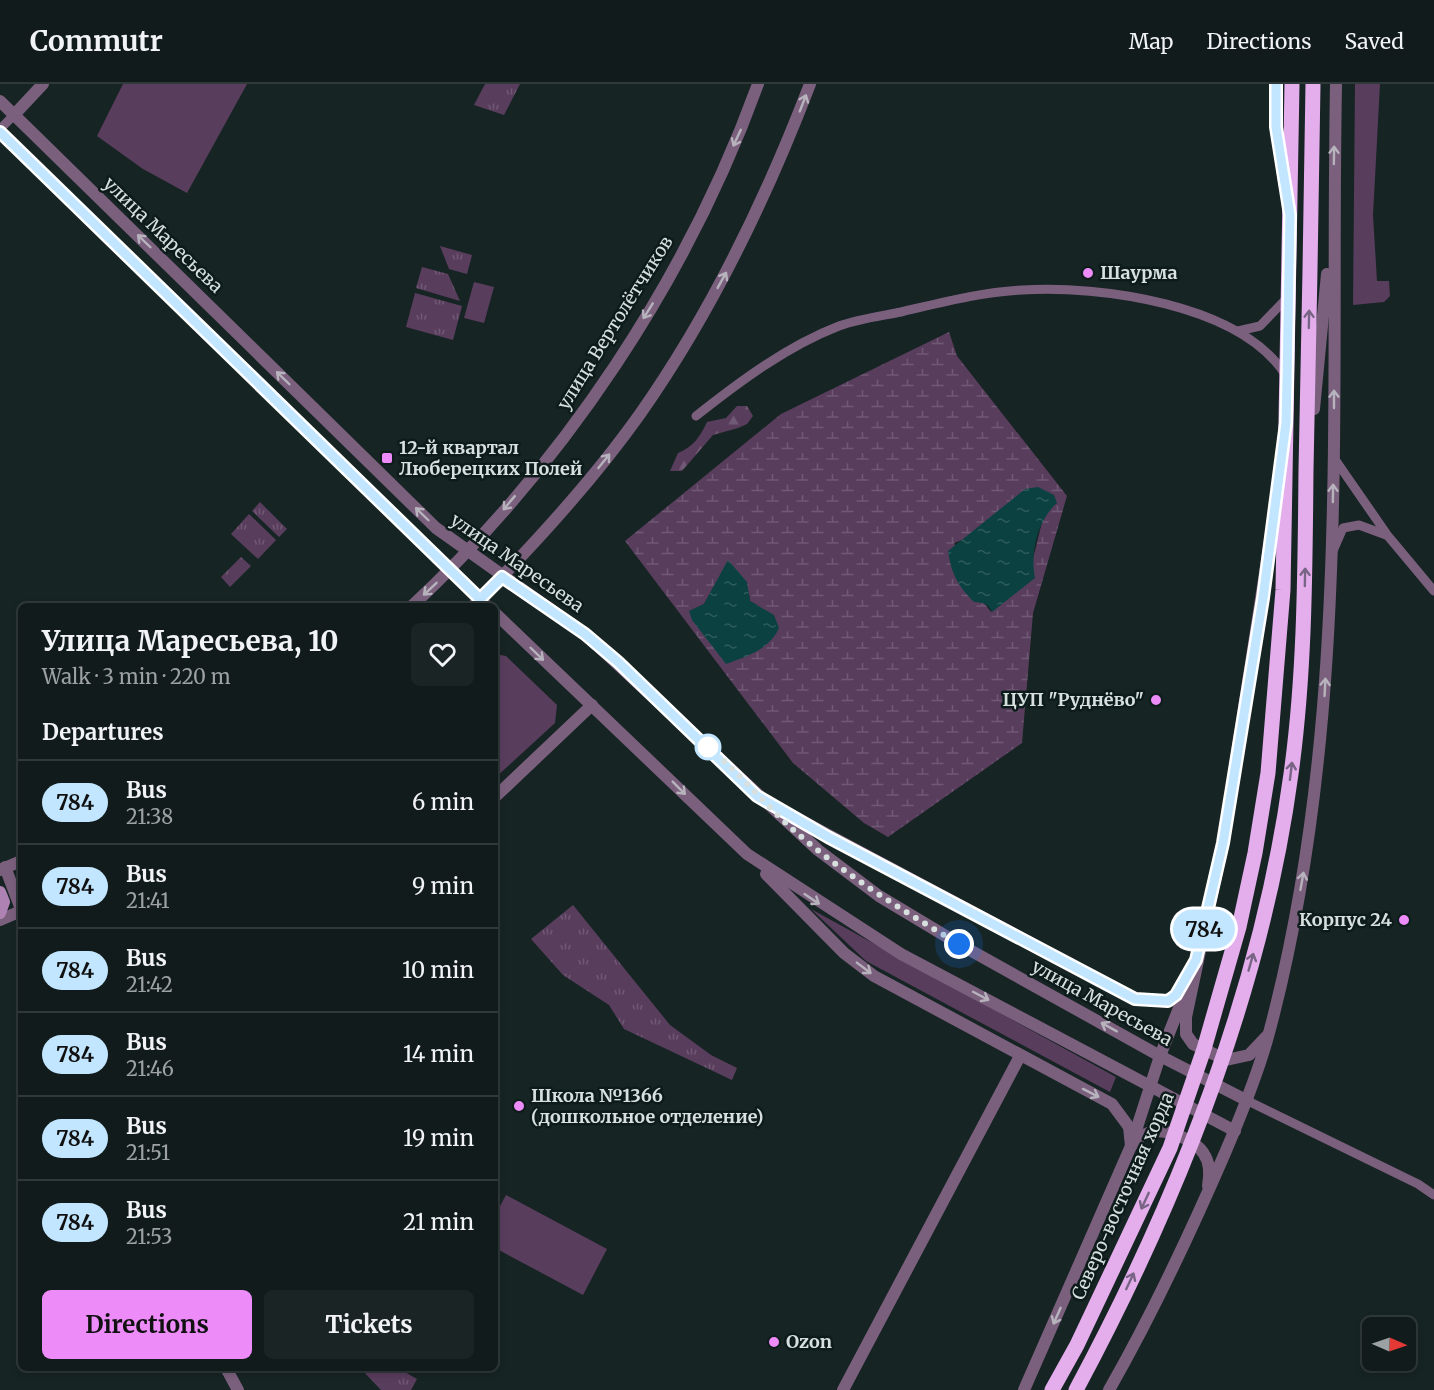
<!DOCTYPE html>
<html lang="en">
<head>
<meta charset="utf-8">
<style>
  :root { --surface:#111b1b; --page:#1a2424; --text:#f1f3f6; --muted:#9ca1a3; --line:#30393a; --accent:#ed8cf9 }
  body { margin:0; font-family:Merriweather,serif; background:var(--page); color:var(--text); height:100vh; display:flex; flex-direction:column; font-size:22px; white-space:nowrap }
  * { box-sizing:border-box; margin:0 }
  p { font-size:20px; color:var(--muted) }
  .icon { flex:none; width:33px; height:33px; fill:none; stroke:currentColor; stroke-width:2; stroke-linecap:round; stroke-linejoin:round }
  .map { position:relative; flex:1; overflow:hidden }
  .drawer { position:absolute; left:18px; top:519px; width:480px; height:768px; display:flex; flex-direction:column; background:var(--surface); border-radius:9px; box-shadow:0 3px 9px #0003,0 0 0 2px var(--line) }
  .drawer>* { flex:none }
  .badge { padding:0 12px; border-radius:20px; font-size:21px; line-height:39px }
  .needle { width:39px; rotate:92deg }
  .tools { position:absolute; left:1362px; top:1233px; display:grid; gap:12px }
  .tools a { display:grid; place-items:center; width:54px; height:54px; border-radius:9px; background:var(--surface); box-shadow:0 3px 9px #0003,0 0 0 2px var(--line); font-size:30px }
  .you { position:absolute; width:30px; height:30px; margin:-15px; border:4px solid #fff; border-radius:50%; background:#1a73e8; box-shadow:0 0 0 9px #1a73e833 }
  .map>.badge { position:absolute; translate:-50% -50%; box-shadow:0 0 0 3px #fff }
  h2 { padding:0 24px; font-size:22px; line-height:54px }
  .round { display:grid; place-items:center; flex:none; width:63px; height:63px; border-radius:9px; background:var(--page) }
  .head { display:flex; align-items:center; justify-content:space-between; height:102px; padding:0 24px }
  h1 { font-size:28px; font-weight:700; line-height:45px }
  .primary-button { display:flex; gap:12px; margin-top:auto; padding:12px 24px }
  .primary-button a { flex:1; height:69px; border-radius:9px; background:var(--accent); color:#111; font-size:24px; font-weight:700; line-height:69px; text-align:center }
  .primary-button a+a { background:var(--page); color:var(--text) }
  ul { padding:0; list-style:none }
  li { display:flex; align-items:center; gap:18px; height:84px; padding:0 24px; border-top:2px solid var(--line) }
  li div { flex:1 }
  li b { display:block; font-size:22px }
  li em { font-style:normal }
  li .badge { min-width:66px; font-weight:700; text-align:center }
  header { display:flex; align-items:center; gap:36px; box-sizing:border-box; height:84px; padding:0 30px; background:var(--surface); border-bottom:2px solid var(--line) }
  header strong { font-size:28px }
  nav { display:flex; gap:33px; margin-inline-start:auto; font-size:21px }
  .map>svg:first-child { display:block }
</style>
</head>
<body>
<header>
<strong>Commutr</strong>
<nav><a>Map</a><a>Directions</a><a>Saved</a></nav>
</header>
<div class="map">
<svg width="1434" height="1306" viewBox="0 0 1434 1306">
  <defs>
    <pattern id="forest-firs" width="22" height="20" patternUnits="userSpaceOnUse" patternTransform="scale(1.5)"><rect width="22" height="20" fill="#593d5d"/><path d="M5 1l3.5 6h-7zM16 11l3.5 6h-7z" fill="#705974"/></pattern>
    <pattern id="wetland-marsh" width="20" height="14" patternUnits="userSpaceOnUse" patternTransform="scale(1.5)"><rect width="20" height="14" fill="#593d5d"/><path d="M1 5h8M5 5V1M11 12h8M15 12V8" fill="none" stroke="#705974"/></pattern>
    <pattern id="park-tufts" width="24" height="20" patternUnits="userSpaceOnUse" patternTransform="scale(1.5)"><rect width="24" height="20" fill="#593d5d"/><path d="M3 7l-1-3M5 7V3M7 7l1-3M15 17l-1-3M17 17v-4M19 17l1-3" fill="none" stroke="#705974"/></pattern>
    <pattern id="water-ripples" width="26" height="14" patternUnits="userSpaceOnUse" patternTransform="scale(1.5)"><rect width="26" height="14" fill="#0b4141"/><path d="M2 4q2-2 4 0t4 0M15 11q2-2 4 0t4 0" fill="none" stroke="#2e5c5c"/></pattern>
  </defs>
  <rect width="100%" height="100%" fill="#172424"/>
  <g fill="#593d5d">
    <polygon points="123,0 247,0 187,109 143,85 97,52"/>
    <polygon points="1355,0 1380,0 1373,131 1377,197 1389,197 1390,212 1384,218 1353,221"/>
    <polygon points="474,198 494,203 484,239 464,234"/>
    <polygon points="495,570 506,572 557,621 555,639 495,694"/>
    <polygon points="811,825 1116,993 1110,1008 866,877"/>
    <polygon points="506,1111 607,1165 583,1211 495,1164 495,1131"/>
  </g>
  <path fill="url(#forest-firs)" d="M737 322H747L753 332 747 340 738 344 713 351 682 387H670L678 369C693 363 700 353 707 338L726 334Z"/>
  <path fill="url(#wetland-marsh)" fill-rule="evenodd" d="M949 248 957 272 1067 412 1033 529 1022 659 888 753 864 739 793 679 625 457 781 330ZM1057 419 1044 430 1032 479 991 528 984 519 954 459ZM728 477 749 509 750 517 757 521 690 527 704 520Z"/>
  <g fill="url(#park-tufts)">
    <polygon points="485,0 520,0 504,31 474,21"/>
    <polygon points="440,162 472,171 467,190 449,185"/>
    <polygon points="422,183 448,190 460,217 416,204"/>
    <polygon points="415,209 462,222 453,256 406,243"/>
    <polygon points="260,418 287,445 279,453 252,427"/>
    <polygon points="249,430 276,456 258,475 231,450"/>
    <polygon points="241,473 251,482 230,503 221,493"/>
    <polygon points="573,821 670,941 711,971 737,984 732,996 624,945 609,921 563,891 531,855"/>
    <polygon points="360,1284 398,1284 417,1295 411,1306 381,1306"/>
  </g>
  <g fill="url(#water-ripples)">
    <path d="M1038 403 1054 411 1057 419C1037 437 1030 468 1035 494L992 528C988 519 983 519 974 518 958 502 951 489 948 467L1025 405Z"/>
    <path d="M728 476 747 498 750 517 774 531 779 544C769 566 747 572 726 580L692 536 689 527 704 520Z"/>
  </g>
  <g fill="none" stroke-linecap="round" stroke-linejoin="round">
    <g stroke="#7b607e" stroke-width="9">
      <polyline points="0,45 14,31"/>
      <polyline points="1238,247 1260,242 1287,214"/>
      <path d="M696 332C739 298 787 262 839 242 858 235 881 232 901 228 940 219 981 208 1022 206 1100 201 1239 220 1285 290"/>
      <polyline points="1334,374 1388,452 1434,507"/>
      <polyline points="1333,467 1343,444 1359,441 1386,451"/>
      <polyline points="1248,1017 1418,1100 1434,1111"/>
    </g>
    <g stroke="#7b607e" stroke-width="12">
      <polyline points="0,17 436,444 585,550 818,766 879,812 959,860 1160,972 1248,1017"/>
      <polyline points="14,31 43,0"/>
      <polyline points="0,48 487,522"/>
      <polyline points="1314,325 1327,190"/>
      <path d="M412 522C564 380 687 196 758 0"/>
      <path d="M473 522C533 462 591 399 640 330 711 229 766 115 810 0"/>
      <polyline points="495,529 747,770 901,870 1235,1047"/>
      <polyline points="495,713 592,621"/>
      <polyline points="776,723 1135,915 1168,917 1176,911 1193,883"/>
      <polyline points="5,783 21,825"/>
      <polyline points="0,786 21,777"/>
      <polyline points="766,790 844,869 874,892 1112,1020 1129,1043 1131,1062"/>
      <polyline points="0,836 21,827"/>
      <polyline points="1267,952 1249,971 1226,976 1193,960 1186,950 1186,933 1223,759 1279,399"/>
      <path d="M1131 1062C1136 1058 1140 1052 1146 1050 1162 1042 1195 1055 1204 1070 1210 1079 1210 1091 1208 1102"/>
      <polyline points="226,1284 238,1306"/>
      <polyline points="843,1306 1020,972"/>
      <polyline points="1024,1306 1131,1062 1160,972 1185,909"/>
      <path d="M1109 1306C1153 1229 1190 1150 1225 1069 1242 1029 1258 990 1269 949 1352 639 1330 317 1336 0"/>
    </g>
    <g stroke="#ae83b3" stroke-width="12">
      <polyline points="1276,0 1276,43 1285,103"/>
      <polyline points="0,808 4,818 0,829"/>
    </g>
    <g stroke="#e4aeec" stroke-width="15">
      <polyline points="1052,1306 1077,1261 1170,1064 1204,965 1239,843 1255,769 1268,689 1283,506 1292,0"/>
      <path d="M1076 1306C1179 1114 1262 906 1291 690 1305 589 1305 487 1306 386 1309 257 1311 129 1313 0"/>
    </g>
  </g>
  <defs><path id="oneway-shaft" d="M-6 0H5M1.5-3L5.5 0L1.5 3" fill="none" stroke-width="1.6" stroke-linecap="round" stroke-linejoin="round" transform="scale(1.5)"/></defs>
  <g stroke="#b7b3bd">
    <use href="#oneway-shaft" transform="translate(803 19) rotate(-69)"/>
    <use href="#oneway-shaft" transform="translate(737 54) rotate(115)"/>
    <use href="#oneway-shaft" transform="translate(1334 71) rotate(-89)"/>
    <use href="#oneway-shaft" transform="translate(144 157) rotate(-136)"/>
    <use href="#oneway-shaft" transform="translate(722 196) rotate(-61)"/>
    <use href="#oneway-shaft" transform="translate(648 227) rotate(122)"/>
    <use href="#oneway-shaft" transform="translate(283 294) rotate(-136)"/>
    <use href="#oneway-shaft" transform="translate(1334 315) rotate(-90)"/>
    <use href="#oneway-shaft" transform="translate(604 377) rotate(-51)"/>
    <use href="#oneway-shaft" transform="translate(1333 409) rotate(-89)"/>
    <use href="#oneway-shaft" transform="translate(509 419) rotate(130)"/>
    <use href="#oneway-shaft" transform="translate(422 430) rotate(-136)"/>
    <use href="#oneway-shaft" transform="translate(430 505) rotate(137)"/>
    <use href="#oneway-shaft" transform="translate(537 570) rotate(44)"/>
    <use href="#oneway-shaft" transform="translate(1325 603) rotate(-87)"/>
    <use href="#oneway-shaft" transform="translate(679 704) rotate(45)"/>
    <use href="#oneway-shaft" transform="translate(1302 797) rotate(-80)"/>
    <use href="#oneway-shaft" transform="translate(812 815) rotate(34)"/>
    <use href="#oneway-shaft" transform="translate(864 884) rotate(37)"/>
    <use href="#oneway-shaft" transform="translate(981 912) rotate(28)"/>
    <use href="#oneway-shaft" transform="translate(1109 943) rotate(-151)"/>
    <use href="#oneway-shaft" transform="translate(1091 1009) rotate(27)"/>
    <use href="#oneway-shaft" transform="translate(1057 1232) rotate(114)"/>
  </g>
  <g stroke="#786484">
    <use href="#oneway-shaft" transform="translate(1309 235) rotate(-89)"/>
    <use href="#oneway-shaft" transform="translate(1305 493) rotate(-89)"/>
    <use href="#oneway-shaft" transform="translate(1291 687) rotate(-83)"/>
    <use href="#oneway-shaft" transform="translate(1251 878) rotate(-74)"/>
    <use href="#oneway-shaft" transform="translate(1145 1117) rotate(115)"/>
    <use href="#oneway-shaft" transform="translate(1130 1197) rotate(-65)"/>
  </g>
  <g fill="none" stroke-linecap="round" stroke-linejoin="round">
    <g stroke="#fff" stroke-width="14">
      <polyline id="line" points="0,48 480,515 502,493 585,550 618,578 757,712 828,753 1135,915 1168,917 1176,911 1196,876 1223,759 1263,514 1286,339 1287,297 1290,131 1276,43 1276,0"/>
    </g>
    <use href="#line" stroke="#c2e6ff" stroke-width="9"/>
    <path stroke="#d7e0df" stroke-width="6" stroke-dasharray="0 10.8" d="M708 663C737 687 762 717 790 743 842 789 900 825 959 860"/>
  </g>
  <g fill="#ed8cf9" stroke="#0d1b1b" stroke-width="2">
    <circle cx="1088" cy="189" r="6"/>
    <rect x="381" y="368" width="12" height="12" rx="3"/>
    <circle cx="1156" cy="616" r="6"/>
    <circle cx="1404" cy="836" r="6"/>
    <circle cx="519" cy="1022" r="6"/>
    <circle cx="774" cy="1258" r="6"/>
  </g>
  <circle fill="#fff" stroke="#c2e6ff" stroke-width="3" cx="708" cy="663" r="12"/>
  <g text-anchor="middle" stroke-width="5" stroke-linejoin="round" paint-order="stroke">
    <g font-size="18" fill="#d7e0df" stroke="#0d1b1b">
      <text transform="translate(163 151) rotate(44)" y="6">улица Маресьева</text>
      <text transform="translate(615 239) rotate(-58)" y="6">улица Вертолётчиков</text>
      <text transform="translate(517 479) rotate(35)" y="6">улица Маресьева</text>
      <text transform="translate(1102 919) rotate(29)" y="6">улица Маресьева</text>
      <text transform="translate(1123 1112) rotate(-66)" y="6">Северо-восточная хорда</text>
    </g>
    <g font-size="18" font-weight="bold" fill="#d7e0df" stroke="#0d1b1b" text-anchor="start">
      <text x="1100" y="195">Шаурма</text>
      <text x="399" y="370">12-й квартал<tspan x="399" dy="21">Люберецких Полей</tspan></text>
      <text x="1144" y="622" text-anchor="end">ЦУП "Руднёво"</text>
      <text x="1392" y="842" text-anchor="end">Корпус 24</text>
      <text x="531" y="1018">Школа №1366<tspan x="531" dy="21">(дошкольное отделение)</tspan></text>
      <text x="786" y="1264">Ozon</text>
    </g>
  </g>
</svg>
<div class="tools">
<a><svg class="needle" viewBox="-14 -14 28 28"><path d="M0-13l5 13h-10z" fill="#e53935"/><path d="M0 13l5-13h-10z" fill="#9ca1a3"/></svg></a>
</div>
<div class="you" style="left:959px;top:860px"></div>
<b class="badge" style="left:1204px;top:845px;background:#c2e6ff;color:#111">784</b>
<section class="drawer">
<div class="head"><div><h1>Улица Маресьева, 10</h1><p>Walk · 3 min · 220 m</p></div><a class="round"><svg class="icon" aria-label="heart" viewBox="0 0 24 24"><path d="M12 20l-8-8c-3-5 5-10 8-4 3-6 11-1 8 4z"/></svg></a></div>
<h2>Departures</h2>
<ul>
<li><span class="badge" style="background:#c2e6ff;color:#111">784</span><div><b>Bus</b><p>21:38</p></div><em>6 min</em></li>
<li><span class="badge" style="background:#c2e6ff;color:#111">784</span><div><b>Bus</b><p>21:41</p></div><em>9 min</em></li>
<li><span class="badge" style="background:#c2e6ff;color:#111">784</span><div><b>Bus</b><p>21:42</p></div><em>10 min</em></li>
<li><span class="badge" style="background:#c2e6ff;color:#111">784</span><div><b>Bus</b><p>21:46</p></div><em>14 min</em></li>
<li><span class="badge" style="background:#c2e6ff;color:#111">784</span><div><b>Bus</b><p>21:51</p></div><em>19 min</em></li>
<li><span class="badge" style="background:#c2e6ff;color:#111">784</span><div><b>Bus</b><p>21:53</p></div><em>21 min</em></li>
</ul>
<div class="primary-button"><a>Directions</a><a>Tickets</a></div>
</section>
</div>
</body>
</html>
